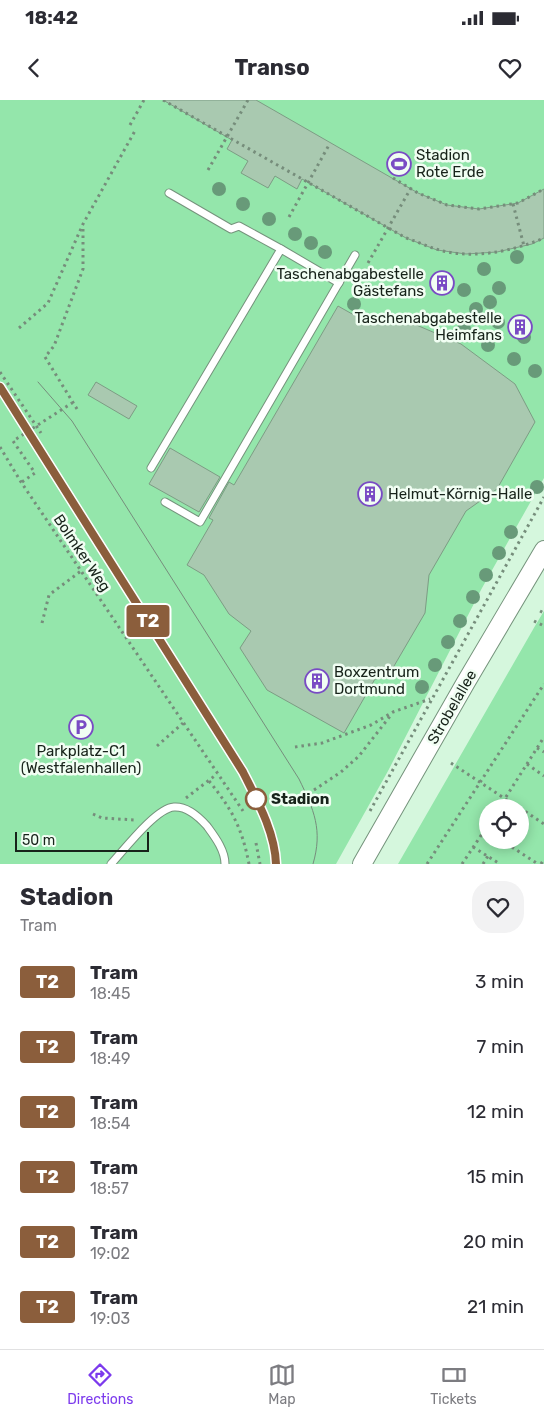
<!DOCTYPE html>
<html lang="en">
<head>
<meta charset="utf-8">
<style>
  :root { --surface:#fff; --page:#f2f2f3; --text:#2b2b33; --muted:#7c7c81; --line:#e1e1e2; --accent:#7c3aed }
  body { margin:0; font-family:Rubik,sans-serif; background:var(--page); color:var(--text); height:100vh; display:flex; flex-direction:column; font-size:19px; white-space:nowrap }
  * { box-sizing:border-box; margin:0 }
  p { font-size:16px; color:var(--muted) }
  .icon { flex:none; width:28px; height:28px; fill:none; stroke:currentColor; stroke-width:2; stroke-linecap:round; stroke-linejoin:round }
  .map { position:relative; height:764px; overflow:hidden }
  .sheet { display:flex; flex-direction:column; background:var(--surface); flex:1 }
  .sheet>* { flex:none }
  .badge { padding:0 10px; border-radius:4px; font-size:18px; line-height:32px }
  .buttons { position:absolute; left:479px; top:699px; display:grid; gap:10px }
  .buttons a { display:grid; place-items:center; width:50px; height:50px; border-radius:50%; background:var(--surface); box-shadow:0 2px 12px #0003; font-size:25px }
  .scale { position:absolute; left:15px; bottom:12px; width:134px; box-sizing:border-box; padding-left:5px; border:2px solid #17231a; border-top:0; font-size:14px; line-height:18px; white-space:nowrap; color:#17231a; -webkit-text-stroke:4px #f1fef3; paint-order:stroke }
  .map>.badge { position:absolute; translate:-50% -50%; box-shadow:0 0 0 2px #fff }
  .round { display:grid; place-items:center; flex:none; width:52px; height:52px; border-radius:20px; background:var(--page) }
  .headline { display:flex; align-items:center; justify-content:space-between; height:85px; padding:0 20px }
  h1 { font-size:24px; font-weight:700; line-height:38px }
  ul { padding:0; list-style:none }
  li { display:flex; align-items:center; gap:15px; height:65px; padding:0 20px }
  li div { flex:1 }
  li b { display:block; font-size:19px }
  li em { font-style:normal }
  li .badge { min-width:55px; font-weight:700; text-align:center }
  .status { display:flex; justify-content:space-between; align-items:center; height:35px; padding:0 25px; background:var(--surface); direction:ltr }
  .status svg { height:14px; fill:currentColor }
  header { display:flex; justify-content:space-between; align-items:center; height:65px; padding:0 20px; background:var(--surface); font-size:22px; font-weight:700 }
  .menu { display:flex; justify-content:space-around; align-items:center; height:70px; border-top:1px solid var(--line); background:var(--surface); font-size:14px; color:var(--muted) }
  .menu a { display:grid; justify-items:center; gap:2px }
  .menu .current { color:var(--accent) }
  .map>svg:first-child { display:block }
</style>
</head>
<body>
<div class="status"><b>18:42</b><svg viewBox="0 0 49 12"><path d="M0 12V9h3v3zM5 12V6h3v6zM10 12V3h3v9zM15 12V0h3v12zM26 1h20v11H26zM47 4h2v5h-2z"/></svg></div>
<header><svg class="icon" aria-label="back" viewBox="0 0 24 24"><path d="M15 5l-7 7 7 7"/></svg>Transo<svg class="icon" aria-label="heart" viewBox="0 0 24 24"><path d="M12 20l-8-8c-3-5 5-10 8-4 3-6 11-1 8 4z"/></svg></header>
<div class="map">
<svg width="544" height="764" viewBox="0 0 544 764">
  <rect width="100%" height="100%" fill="#d5f7dd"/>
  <g fill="#94e6ab" fill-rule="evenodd">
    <polygon points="0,0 544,0 544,378 482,488 388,671 336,764 0,764"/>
    <path d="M544 511V764H398L535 526ZM488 708H520V740H488Z"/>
  </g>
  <g fill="#a9c9b0" stroke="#7d9c84">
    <polygon points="163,0 256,0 418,93 447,105 479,109 518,103 544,89 544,138 532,144 497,152 466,154 437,150 406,138 302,79 297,89 275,76 268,88 241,73 248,61 227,49 232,40"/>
    <polygon points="338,206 354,215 400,218 461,244 515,284 535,322 497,389 466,411 429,475 425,513 387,578 375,579 344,633 267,590 240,548 251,531 229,514 204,475 187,465 213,420 209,418 229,382 234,385"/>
    <polygon points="96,282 137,306 129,319 88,295"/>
    <polygon points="170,348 220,377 199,412 149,384"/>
  </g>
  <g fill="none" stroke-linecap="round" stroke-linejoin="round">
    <g stroke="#75937c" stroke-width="9">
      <g id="service">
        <polyline points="169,93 231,129 239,126 281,149"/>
        <polyline points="151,368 281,149 339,183"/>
        <polyline points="165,402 200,422 355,155"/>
        <path d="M111 764C124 750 156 708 174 707 187 706 199 717 207 726 215 737 225 750 225 764"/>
      </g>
    </g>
    <g stroke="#75937c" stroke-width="20">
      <polyline id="tertiary" points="362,764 466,582 544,450"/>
    </g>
    <g stroke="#768d7b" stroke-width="3" stroke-dasharray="2.5 4" stroke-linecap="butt">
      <path d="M163 0 406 138C416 141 426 146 436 149 470 160 511 152 544 138"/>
      <polyline points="130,25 144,0"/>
      <polyline points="208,70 248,0"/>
      <polyline points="393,78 418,93 447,105 479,109 518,103 544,89"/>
      <polyline points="513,104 524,146"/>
      <polyline points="289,117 329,45"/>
      <polyline points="368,163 411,88"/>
      <polyline points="19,228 48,203 83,124 136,29"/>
      <polyline points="0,272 41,333"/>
      <polyline points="77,309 45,257 54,246 83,169 83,127"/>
      <polyline points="0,347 21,382 243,711"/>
      <polyline points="22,382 35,373 13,341 72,303"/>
      <polyline points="540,511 544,513"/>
      <polyline points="534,521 544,526"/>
      <polyline points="42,523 49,495 81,471"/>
      <polyline points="157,646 183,623"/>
      <polyline points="295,647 322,643 371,625 393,612 430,599"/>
      <polyline points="537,648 544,652"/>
      <polyline points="451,663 519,708"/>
      <polyline points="527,664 544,676"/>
      <path d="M209 681C232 709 242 728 249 764"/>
      <polyline points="314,690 341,672 359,656 391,615"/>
      <polyline points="186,698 217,674"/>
      <polyline points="499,708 544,637"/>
      <polyline points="520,708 544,724"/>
      <polyline points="370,711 544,397"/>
      <polyline points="93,714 102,718 135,720"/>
      <polyline points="501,740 538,764"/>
      <polyline points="256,743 260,764"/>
      <polyline points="473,747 500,764"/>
      <polyline points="427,764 544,584"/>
      <polyline points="462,764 488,725"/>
      <polyline points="483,764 488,756"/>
      <polyline points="541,764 544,759"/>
    </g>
    <use href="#service" stroke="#fff" stroke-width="7"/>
    <use href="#tertiary" stroke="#fff" stroke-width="18"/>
    <g stroke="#768d7c" stroke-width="1">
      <path d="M38 282 72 321 299 679C314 710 323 730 313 764"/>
      <path d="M0 287 243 672C257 700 275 732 276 764"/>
    </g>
  </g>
  <g fill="#689a79">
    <circle cx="219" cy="89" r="7"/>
    <circle cx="243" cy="104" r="7"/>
    <circle cx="269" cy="119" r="7"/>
    <circle cx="295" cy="134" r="7"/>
    <circle cx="311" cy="143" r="7"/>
    <circle cx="325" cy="152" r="7"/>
    <circle cx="517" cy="157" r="7"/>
    <circle cx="484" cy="169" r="7"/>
    <circle cx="499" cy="188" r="7"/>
    <circle cx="464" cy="190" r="7"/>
    <circle cx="490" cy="202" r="7"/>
    <circle cx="354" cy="204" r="7"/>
    <circle cx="476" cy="209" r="7"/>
    <circle cx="498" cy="222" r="7"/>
    <circle cx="464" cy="229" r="7"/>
    <circle cx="524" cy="237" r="7"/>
    <circle cx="488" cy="245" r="7"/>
    <circle cx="514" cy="259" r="7"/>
    <circle cx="535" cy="271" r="7"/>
    <circle cx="537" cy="387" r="7"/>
    <circle cx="511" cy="432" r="7"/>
    <circle cx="499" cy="453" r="7"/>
    <circle cx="486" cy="475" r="7"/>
    <circle cx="473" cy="497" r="7"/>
    <circle cx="460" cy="521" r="7"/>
    <circle cx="448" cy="542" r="7"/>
    <circle cx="435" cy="565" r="7"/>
    <circle cx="422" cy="587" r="7"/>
  </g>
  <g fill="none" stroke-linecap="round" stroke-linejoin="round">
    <g stroke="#fff" stroke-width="11">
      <path id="line" d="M0 287 243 672C257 700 275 732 276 764"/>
    </g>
    <use href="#line" stroke="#8b5e3c" stroke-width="8"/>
  </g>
  <defs>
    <g id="stadium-ring" transform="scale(1.25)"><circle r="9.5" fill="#f1fef3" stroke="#794bc4" stroke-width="1.5"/><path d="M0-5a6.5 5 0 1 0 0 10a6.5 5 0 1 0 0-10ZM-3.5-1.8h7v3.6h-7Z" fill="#794bc4"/></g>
    <g id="building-ring" transform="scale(1.25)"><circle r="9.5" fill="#f1fef3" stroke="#794bc4" stroke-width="1.5"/><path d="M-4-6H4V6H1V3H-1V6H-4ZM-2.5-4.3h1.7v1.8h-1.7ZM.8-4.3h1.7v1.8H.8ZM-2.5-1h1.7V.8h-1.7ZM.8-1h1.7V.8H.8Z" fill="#794bc4"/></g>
    <g id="parking-ring" transform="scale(1.25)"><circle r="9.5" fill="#f1fef3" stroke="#794bc4" stroke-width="1.5"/><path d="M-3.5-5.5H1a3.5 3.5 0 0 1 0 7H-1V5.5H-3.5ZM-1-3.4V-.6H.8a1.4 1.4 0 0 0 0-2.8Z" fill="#794bc4"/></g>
  </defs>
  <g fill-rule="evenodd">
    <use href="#stadium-ring" x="399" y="64"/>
    <use href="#building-ring" x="442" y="183"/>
    <use href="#building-ring" x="520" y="227"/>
    <use href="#building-ring" x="370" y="394"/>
    <use href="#building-ring" x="317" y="581"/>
    <use href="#parking-ring" x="81" y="627"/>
  </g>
  <circle fill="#fff" stroke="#8b5e3c" stroke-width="2.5" cx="256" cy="699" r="10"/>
  <g text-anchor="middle" stroke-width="5" stroke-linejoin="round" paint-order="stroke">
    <g font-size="15" fill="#17231a" stroke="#f1fef3" text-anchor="start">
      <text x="416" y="60">Stadion<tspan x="416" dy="17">Rote Erde</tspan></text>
      <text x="424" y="179" text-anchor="end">Taschenabgabestelle<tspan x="424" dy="17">Gästefans</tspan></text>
      <text x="502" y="223" text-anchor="end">Taschenabgabestelle<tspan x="502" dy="17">Heimfans</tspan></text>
      <text x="388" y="399">Helmut-Körnig-Halle</text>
      <text x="334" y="577">Boxzentrum<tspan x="334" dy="17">Dortmund</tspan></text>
      <text x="81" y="656" text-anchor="middle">Parkplatz-C1<tspan x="81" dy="17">(Westfalenhallen)</tspan></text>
    </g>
    <g font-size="15" fill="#17231a" stroke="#f1fef3">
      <text transform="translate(82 453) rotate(56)" y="5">Bolmker Weg</text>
      <text transform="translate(452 607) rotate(-60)" y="5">Strobelallee</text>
    </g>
    <g font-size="15" font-weight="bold" fill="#17231a" stroke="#f1fef3" text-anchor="start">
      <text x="271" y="704">Stadion</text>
    </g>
  </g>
</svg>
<div class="buttons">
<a><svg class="icon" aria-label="locate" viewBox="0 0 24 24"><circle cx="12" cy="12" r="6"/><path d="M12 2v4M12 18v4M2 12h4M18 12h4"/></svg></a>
</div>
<div class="scale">50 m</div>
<b class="badge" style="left:148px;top:521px;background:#8b5e3c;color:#fff">T2</b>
</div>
<section class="sheet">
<div class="headline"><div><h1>Stadion</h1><p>Tram</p></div><a class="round"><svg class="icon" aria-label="heart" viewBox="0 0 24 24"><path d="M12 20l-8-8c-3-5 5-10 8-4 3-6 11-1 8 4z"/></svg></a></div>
<ul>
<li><span class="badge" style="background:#8b5e3c;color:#fff">T2</span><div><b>Tram</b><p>18:45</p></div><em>3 min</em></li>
<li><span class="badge" style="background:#8b5e3c;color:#fff">T2</span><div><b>Tram</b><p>18:49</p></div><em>7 min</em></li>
<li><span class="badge" style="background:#8b5e3c;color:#fff">T2</span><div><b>Tram</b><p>18:54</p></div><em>12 min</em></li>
<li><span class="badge" style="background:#8b5e3c;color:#fff">T2</span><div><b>Tram</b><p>18:57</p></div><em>15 min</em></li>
<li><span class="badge" style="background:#8b5e3c;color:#fff">T2</span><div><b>Tram</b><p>19:02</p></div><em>20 min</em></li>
<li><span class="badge" style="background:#8b5e3c;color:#fff">T2</span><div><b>Tram</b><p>19:03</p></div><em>21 min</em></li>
</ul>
</section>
<nav class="menu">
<a class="current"><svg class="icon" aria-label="directions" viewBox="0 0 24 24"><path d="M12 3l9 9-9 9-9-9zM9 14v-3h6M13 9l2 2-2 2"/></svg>Directions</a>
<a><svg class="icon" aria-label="map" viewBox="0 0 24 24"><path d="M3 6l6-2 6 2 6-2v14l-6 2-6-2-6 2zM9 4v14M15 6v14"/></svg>Map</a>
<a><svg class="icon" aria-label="tickets" viewBox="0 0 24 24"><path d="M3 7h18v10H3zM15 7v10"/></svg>Tickets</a>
</nav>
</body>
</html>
